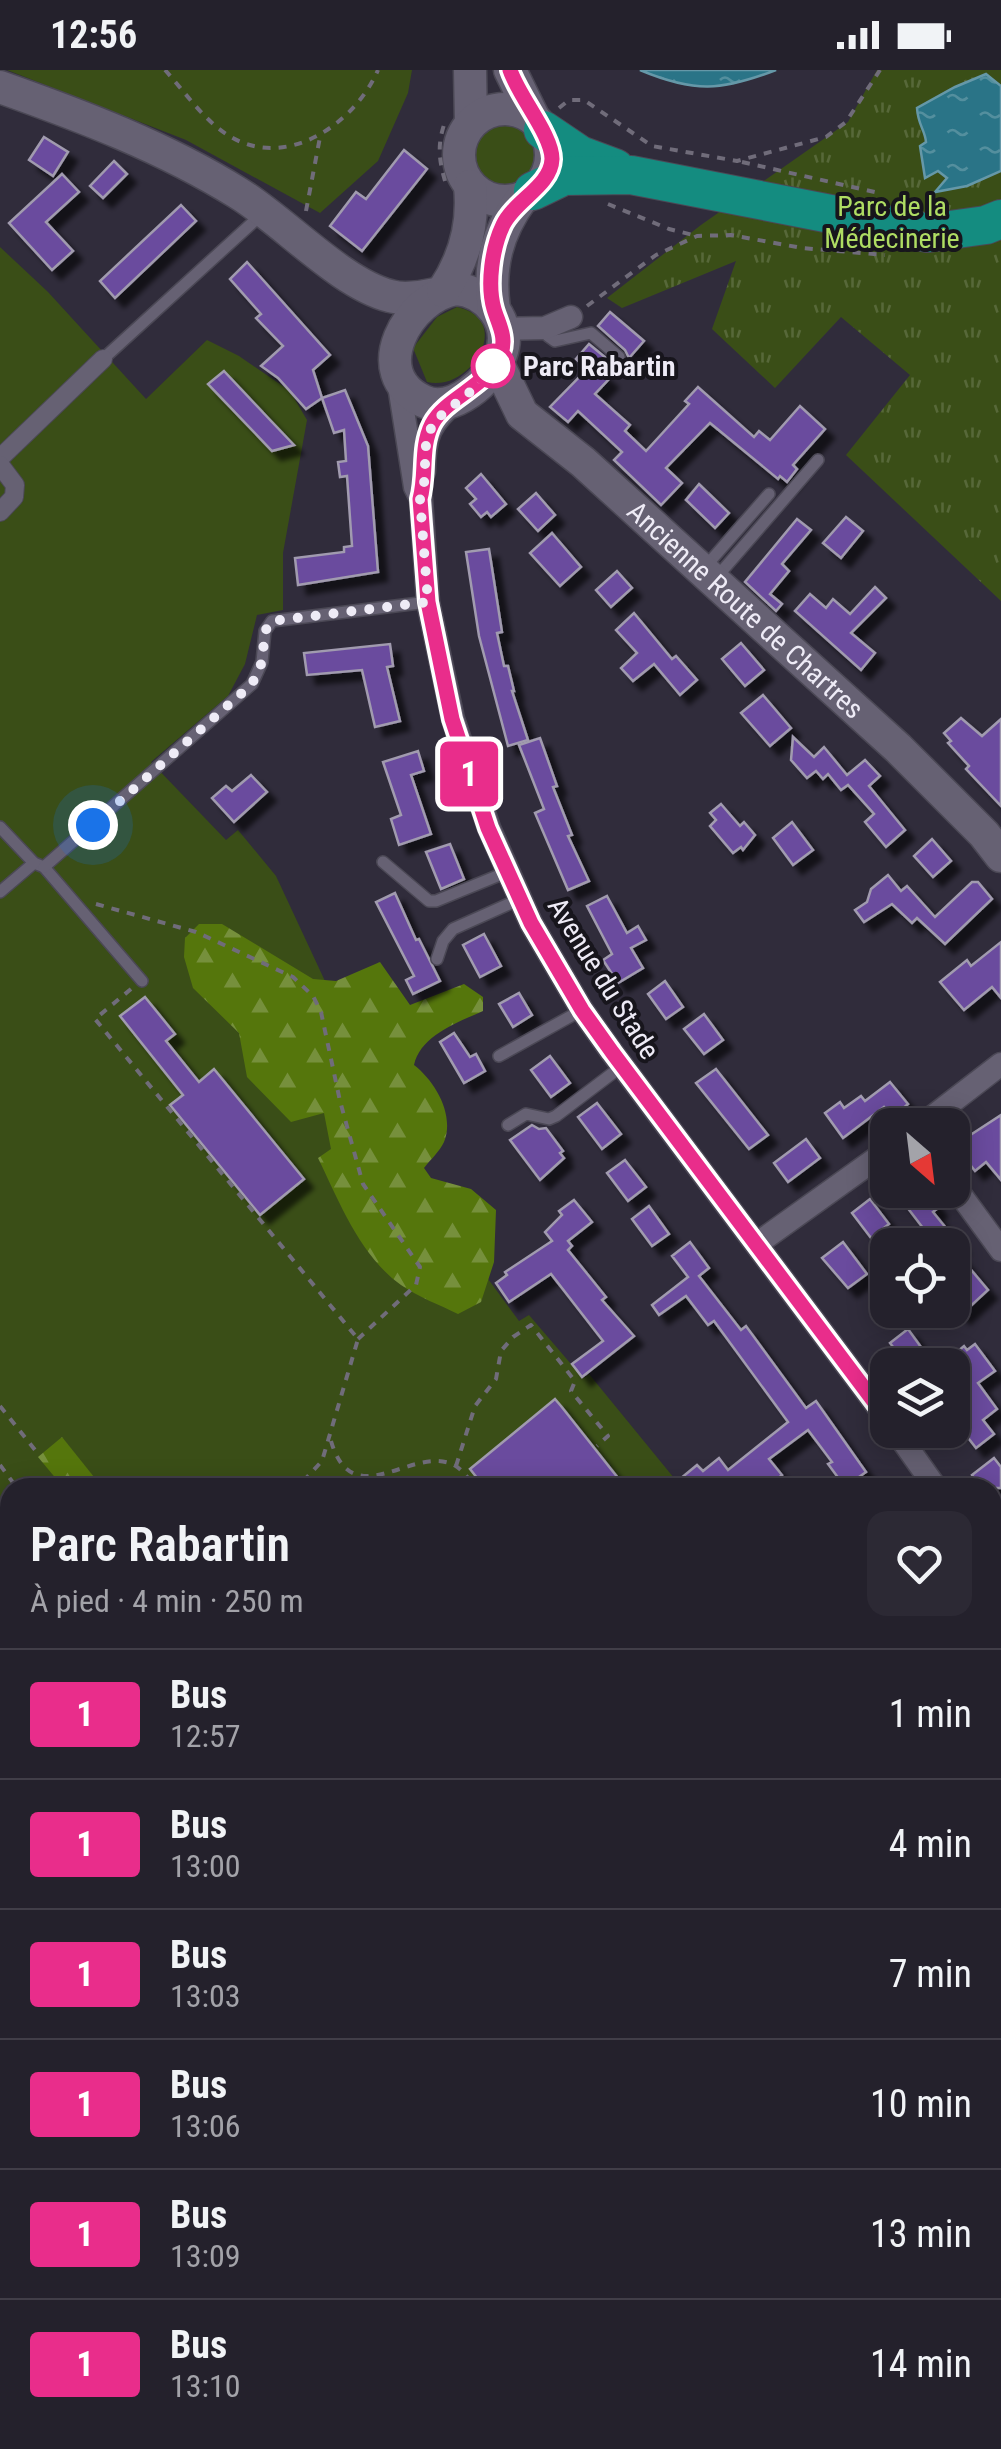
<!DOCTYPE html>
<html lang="fr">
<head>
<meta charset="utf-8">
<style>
  :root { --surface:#24212c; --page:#2c2934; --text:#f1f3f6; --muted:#a3a3a9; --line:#413e48 }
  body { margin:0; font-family:"Roboto Condensed",sans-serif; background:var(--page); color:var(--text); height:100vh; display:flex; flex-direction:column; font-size:38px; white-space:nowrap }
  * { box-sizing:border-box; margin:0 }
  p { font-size:32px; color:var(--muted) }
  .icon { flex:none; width:55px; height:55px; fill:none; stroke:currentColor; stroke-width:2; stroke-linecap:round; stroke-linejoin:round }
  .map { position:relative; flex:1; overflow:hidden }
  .drawer { position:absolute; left:0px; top:1408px; width:1002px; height:972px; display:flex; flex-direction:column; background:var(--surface); border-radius:30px 30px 0 0; box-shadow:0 5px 25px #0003,0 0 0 2px var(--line) }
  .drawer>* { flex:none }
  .badge { padding:0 20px; border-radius:8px; font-size:35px; line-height:65px }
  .needle { width:65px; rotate:152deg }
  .tools { position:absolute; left:870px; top:1038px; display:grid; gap:20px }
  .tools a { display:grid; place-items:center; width:100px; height:100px; border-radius:20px; background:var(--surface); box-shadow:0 5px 25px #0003,0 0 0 2px var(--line); font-size:50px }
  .you { position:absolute; width:50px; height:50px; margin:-25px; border:8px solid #fff; border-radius:50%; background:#1a73e8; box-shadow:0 0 0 15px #1a73e833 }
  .map>.badge { position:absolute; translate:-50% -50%; box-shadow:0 0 0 5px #fff }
  .round { display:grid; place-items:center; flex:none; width:105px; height:105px; border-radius:20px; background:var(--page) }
  .overview { display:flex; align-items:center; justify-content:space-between; height:170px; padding:0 30px }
  h1 { font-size:48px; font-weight:600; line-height:75px }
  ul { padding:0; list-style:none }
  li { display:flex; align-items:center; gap:30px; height:130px; padding:0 30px; border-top:2px solid var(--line) }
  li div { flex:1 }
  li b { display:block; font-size:38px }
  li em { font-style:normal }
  li .badge { min-width:110px; font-weight:700; text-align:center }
  .status { display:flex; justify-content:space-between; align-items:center; height:70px; padding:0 50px; background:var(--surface); direction:ltr }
  .status svg { height:28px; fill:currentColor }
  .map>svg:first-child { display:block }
</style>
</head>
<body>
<div class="status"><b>12:56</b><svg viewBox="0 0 49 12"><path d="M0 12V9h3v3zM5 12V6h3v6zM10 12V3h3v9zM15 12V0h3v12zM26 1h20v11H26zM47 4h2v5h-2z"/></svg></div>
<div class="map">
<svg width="1001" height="2379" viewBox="0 0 1001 2379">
  <defs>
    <pattern id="forest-firs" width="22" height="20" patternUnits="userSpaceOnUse" patternTransform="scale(2.5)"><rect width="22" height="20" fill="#55760c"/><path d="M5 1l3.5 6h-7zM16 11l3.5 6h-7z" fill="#76903c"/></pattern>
    <pattern id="park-tufts" width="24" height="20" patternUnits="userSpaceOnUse" patternTransform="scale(2.5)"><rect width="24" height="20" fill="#3a4e17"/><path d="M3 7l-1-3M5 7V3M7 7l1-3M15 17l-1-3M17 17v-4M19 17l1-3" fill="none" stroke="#576839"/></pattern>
    <pattern id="water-ripples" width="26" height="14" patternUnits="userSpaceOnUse" patternTransform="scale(2.5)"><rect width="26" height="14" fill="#2a7487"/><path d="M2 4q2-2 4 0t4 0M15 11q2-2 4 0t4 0" fill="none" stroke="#548f9e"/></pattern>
    <filter id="shadow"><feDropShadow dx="9" dy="9" stdDeviation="2.5" flood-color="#0009"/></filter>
  </defs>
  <rect width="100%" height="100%" fill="#302c3b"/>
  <g fill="#3a4e17">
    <polygon points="7,0 412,0 408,23 378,91 320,143 186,70"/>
    <circle cx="505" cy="85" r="30"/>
    <polygon points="0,177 48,222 146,329 207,270 239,286 290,321 307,350 283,483 283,540 257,545 245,594 228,626 151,692 226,770 238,760 276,806 422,1119 519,1251 529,1245 583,1308 589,1304 674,1408 674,1417 10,1418 10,1900 0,1905"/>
    <path d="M457 237C516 250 469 323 427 312L413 278 437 247Z"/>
  </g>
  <g fill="url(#forest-firs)">
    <path d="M199 854H222L313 909 336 911 380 892 410 935 464 914 483 927V941C458 952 420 966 414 995 435 1011 455 1045 444 1072 440 1081 430 1090 424 1098L431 1108 471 1119 496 1140 494 1192 481 1232 458 1244C440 1235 418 1227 401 1215 360 1186 339 1131 318 1088L331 1079 324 1043 291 1052 247 1007 239 963 193 918 184 887 185 868Z"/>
    <polygon points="62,1367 102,1417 63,1417 38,1387"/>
  </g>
  <polygon fill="url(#park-tufts)" points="877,0 1001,0 1001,531 846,385 910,305 841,247 775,318 712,259 736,191 622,238 607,228 701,155 848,52"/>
  <g fill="url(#water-ripples)" stroke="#6598a8" stroke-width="2.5">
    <path d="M640 0H776C721 21 695 23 640 0Z"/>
    <path d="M986 4 1001 16V101L967 116 935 122 947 108 938 101 925 108 920 76 926 72C925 60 918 55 917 38L955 17Z"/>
    <rect x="0" y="1458" width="10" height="202"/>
  </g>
  <g fill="#6a4c9e" stroke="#a19baf" stroke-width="2.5" filter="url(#shadow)">
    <polygon points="44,67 68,82 53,106 29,90"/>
    <polygon points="404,80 427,99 362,181 330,156 356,122 366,129"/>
    <polygon points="114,91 127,104 103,128 90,116"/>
    <polygon points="62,104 79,122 46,152 73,181 52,200 9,153"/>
    <polygon points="181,135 196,151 115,228 100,211"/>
    <polygon points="247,192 330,285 313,300 322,328 306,339 278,308 261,296 283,276 256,248 261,244 230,209"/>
    <polygon points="610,242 644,271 629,288 625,280 598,256"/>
    <polygon points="589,274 606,288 597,299 609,309 595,324 630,355 625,361 646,381 689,334 685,331 698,317 754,367 759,361 770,370 800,336 825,359 793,395 797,399 787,412 780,406 778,409 710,353 666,398 682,413 661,435 614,390 622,382 578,341 568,352 550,337 587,299 576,289"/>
    <polygon points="224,301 272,352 294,375 272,381 208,314"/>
    <polygon points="345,320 368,376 378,502 298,515 295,488 344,482 344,477 352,476 347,406 340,407 338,392 346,391 344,360 334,363 322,328"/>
    <polygon points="481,404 506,434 491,447 487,442 481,447 470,434 476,429 466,418"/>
    <polygon points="699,414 729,443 715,458 686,430"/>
    <polygon points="536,423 555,445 538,461 518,439"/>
    <polygon points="846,447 863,461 841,488 823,473"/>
    <polygon points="797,449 811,460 782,494 789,501 770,524 782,534 776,541 745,512"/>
    <polygon points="552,463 581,497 560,516 530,483"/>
    <polygon points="489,479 502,562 497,563 504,596 508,596 514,621 512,621 528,670 508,676 479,566 466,482"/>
    <polygon points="617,501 632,518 611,537 596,520"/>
    <polygon points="875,517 886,528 851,563 875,583 861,600 795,541 810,524 826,538 833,529 850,544"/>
    <polygon points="634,543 672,589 676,586 697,610 680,625 654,594 633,611 621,598 637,583 616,560"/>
    <polygon points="741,573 764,600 745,616 722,589"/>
    <polygon points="390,574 393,596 387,597 400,651 375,657 362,600 307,605 304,583"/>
    <polygon points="763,625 791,658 770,676 741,643"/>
    <polygon points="961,648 982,666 1001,649 1001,736 966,699 969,696 948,673 951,671 944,663"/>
    <polygon points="793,667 814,687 824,677 847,705 865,690 880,706 869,716 905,760 886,777 865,752 874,744 848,715 841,720 828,704 823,709 816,701 807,708 791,690"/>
    <polygon points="540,668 557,716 553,717 572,765 568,766 589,811 568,820 535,743 544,739 519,675"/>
    <polygon points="418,681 424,701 411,705 431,764 399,775 391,749 401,745 383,692"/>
    <polygon points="251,705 267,722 234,752 212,728 226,716 232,721"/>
    <polygon points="721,734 740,756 744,752 755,765 743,780 741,777 733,783 710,756 716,750 710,743"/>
    <polygon points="792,752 813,780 793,795 773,768"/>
    <polygon points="932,769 951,791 933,807 914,786"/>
    <polygon points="450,774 464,809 441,819 426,782"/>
    <polygon points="888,805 901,821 907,816 935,847 972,812 978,812 992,829 945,874 917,848 912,853 892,834 864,852 855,840 867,832 871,819"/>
    <polygon points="395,823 416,870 419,869 440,911 413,924 406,910 414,906 376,832"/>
    <polygon points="607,826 627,863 638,856 646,870 631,878 643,898 618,913 603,890 612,884 587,836"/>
    <polygon points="484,864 501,896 480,907 463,875"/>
    <polygon points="1001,872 1001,928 992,917 964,940 940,912 967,890 971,896"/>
    <polygon points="665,911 683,937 666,949 648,924"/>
    <polygon points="519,923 532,945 513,957 499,934"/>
    <polygon points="145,927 175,964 166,971 199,1012 214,999 304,1109 260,1145 170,1035 183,1025 120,946"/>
    <polygon points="704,944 723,970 704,984 684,959"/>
    <polygon points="454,963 470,987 476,984 485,1001 464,1013 440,972"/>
    <polygon points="550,986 570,1013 551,1027 531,1000"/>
    <polygon points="716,999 768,1065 749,1079 696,1013"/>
    <polygon points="890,1012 908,1034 893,1047 884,1037 843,1068 825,1043 840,1032 844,1038 861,1026 865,1031"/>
    <polygon points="597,1033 621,1064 602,1079 578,1047"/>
    <polygon points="1001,1045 1001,1110 986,1092 975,1101 955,1075"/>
    <polygon points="532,1055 539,1059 546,1058 563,1081 560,1083 564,1088 540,1110 510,1070"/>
    <polygon points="806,1069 820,1088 788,1112 774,1093"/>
    <polygon points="625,1090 646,1117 628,1131 607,1103"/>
    <polygon points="910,1120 924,1120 938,1138 933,1142 960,1175 936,1175 900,1128"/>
    <polygon points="870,1129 889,1154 871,1168 852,1143"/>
    <polygon points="574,1130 592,1152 568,1171 572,1176 568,1180 606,1227 602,1230 634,1266 582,1307 572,1294 603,1271 551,1204 509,1232 496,1213 507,1205 505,1202 552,1171 545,1162 562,1145 559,1141"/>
    <polygon points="649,1136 669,1164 652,1176 632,1149"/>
    <polygon points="690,1172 709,1198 699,1206 741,1260 746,1256 806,1338 816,1331 866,1402 845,1417 828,1394 832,1392 808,1360 769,1389 782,1405 767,1418 759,1409 748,1418 669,1418 697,1395 703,1401 719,1388 728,1400 788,1352 714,1251 708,1255 686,1226 659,1245 652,1235 688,1207 672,1186"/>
    <polygon points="843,1172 867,1204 848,1218 822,1188"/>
    <polygon points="952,1177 988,1220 961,1245 952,1234"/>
    <polygon points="908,1259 926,1284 911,1295 907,1295 890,1273"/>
    <polygon points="975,1274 995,1301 978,1313 997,1339 983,1350 994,1364 976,1378 952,1347 952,1286 964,1276 967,1280"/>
    <polygon points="555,1329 561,1336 626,1418 485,1418 470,1399"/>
    <polygon points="994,1388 1001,1397 1001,1418 981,1418 972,1405"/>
  </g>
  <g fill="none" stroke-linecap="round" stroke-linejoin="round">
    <g stroke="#4b4855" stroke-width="14">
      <g id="service">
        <polyline points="545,258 548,266 555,271 591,263 619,287"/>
        <polyline points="103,289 262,144"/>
        <polyline points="706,496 769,424"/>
        <polyline points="716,508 818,390"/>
        <polyline points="0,757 34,793 44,797 142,911"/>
        <polyline points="383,792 429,831 436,831 507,802"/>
        <polyline points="44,797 252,614 262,592 265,561 272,551 428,532"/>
        <polyline points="0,822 34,793"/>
        <polyline points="437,889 443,871 453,859 520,829"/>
        <polyline points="499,986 582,940"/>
        <polyline points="508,1055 526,1044 549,1049 556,1046 622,996"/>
      </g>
    </g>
    <g stroke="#4b4855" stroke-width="20">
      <g id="pedestrian">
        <polyline points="0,388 103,289"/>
        <polyline points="0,395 15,415 14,427 0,442"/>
      </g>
    </g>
    <g stroke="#4b4855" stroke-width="25">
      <g id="minor">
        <polyline points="502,259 545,258 571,247"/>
        <polyline points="398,309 415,417 421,429 428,532 453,649 489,758 531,853 582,940 611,981 888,1350"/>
        <path d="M424 401C424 365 430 353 457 330"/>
        <polyline points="922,1055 1001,994"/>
        <polyline points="952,1113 1001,1180"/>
        <polyline points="758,1173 888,1080"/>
        <polyline points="895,1360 936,1418"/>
        <polyline points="992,1494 1001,1505"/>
        <polyline points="0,2133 10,2146"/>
        <polyline points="0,2234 10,2226"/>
        <polyline points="95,2370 96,2379"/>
      </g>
    </g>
    <g stroke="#4b4855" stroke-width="35">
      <g id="secondary">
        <polyline points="470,0 471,53"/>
        <polyline points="510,0 534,49"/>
        <path d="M0 17C82 46 164 77 238 123 284 151 340 213 390 226 404 230 422 227 436 224"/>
        <circle cx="505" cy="85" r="46"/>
        <path d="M456 219C486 221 513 252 501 284 491 310 452 345 423 331 365 303 408 227 456 219Z"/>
        <path d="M443 221C464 190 474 154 470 116"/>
        <path d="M494 239C488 197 497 162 522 128"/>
        <path id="s1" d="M497 292 522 344 583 392 898 678 984 764 1001 786"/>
        <polyline points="992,2256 1001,2250"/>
        <polyline points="801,2379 815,2370"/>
      </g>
    </g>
    <g stroke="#4b4855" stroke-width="40">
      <g id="trunk">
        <polyline points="543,60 580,85 615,98"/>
        <polyline points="533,121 564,106 631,105 928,163 986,155 1001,149"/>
      </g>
    </g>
    <g stroke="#706c7a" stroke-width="4" stroke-dasharray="8 8" stroke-linecap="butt">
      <path d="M165 0C185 22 205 52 231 67 288 100 355 53 378 0"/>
      <polyline points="559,38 569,30 584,30 652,76 737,91 826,67 846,52 880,0"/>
      <polyline points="742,92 879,123"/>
      <path d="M445 111C439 90 437 74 445 52"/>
      <polyline points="608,134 669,159 697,166"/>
      <polyline points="306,141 320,67"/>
      <polyline points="587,236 656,185 697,166 731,165 802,178 885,185"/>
      <polyline points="96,834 196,862 293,907 313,926 321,942 340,1031 363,1114 420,1197 416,1215 358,1269"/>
      <polyline points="131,919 95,949 358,1269 322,1391 297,1418"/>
      <polyline points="0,1336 35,1380"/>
      <path d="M331 1371C353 1446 413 1374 454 1395 463 1400 469 1409 475 1418"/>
      <polyline points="0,1395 17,1418"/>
      <polyline points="456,1396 475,1336 496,1309 501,1281 513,1267 531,1255 575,1311 571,1321 608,1366 597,1376"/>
      <polyline points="992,1454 1001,1447"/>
      <polyline points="0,1991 10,1983"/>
      <polyline points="500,2370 506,2379"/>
      <polyline points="170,2379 191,2370"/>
    </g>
    <use href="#service" stroke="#666173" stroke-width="11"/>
    <use href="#pedestrian" stroke="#666173" stroke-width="18"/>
    <use href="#minor" stroke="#666173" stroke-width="22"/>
    <use href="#secondary" stroke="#666173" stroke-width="32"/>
    <use href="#trunk" stroke="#148c80" stroke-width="38"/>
  </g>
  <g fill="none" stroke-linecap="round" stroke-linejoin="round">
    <g stroke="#fff" stroke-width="22">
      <path id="line" d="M510 0C519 27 552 65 552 89 551 116 515 130 503 155 492 178 487 215 494 239 498 253 507 267 501 283 490 316 446 327 432 354 420 378 427 404 420 429L428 532 452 649 488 758 531 853 582 940 612 982 888 1350"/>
    </g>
    <use href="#line" stroke="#e92d8b" stroke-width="15"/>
    <polyline stroke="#eeebf6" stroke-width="10" stroke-dasharray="0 18" points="93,755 252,614 262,592 265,561 272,551 428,532 420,429 424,415 426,374 433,352 470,322 497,292 493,296"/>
  </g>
  <circle fill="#fff" stroke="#e92d8b" stroke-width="5" cx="493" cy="296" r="20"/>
  <g text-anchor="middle" stroke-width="8" stroke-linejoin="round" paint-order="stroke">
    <g font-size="28" fill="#afdd63" stroke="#17151c">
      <text x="892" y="146">Parc de la<tspan x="892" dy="32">Médecinerie</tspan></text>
    </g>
    <g font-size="28" font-weight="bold" fill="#eeebf6" stroke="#17151c" text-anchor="start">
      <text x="523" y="306">Parc Rabartin</text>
    </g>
    <g font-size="28" fill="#eeebf6" stroke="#17151c">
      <text dy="10" stroke="none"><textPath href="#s1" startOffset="355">Ancienne Route de Chartres</textPath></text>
      <text transform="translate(604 908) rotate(58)" y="10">Avenue du Stade</text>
    </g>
  </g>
</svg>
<div class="tools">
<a><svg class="needle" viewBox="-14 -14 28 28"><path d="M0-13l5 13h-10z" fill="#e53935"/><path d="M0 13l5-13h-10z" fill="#a3a3a9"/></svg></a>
<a><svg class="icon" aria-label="locate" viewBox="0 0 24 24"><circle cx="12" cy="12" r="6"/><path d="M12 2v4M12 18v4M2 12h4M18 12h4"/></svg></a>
<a><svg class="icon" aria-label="layers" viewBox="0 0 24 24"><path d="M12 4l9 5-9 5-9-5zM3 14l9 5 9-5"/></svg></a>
</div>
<div class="you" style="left:93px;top:755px"></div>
<b class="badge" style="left:469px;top:704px;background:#e92d8b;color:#fff">1</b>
<section class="drawer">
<div class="overview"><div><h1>Parc Rabartin</h1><p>À pied · 4 min · 250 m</p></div><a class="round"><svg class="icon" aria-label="heart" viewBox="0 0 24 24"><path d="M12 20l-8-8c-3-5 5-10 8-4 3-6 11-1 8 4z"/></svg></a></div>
<ul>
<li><span class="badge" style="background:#e92d8b;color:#fff">1</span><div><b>Bus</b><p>12:57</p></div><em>1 min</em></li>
<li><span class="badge" style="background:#e92d8b;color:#fff">1</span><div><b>Bus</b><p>13:00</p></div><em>4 min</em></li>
<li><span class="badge" style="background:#e92d8b;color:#fff">1</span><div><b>Bus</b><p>13:03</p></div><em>7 min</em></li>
<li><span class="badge" style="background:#e92d8b;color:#fff">1</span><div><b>Bus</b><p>13:06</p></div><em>10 min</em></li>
<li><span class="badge" style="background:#e92d8b;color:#fff">1</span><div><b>Bus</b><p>13:09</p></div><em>13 min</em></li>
<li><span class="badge" style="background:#e92d8b;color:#fff">1</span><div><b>Bus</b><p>13:10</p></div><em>14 min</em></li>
</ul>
</section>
</div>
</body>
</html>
